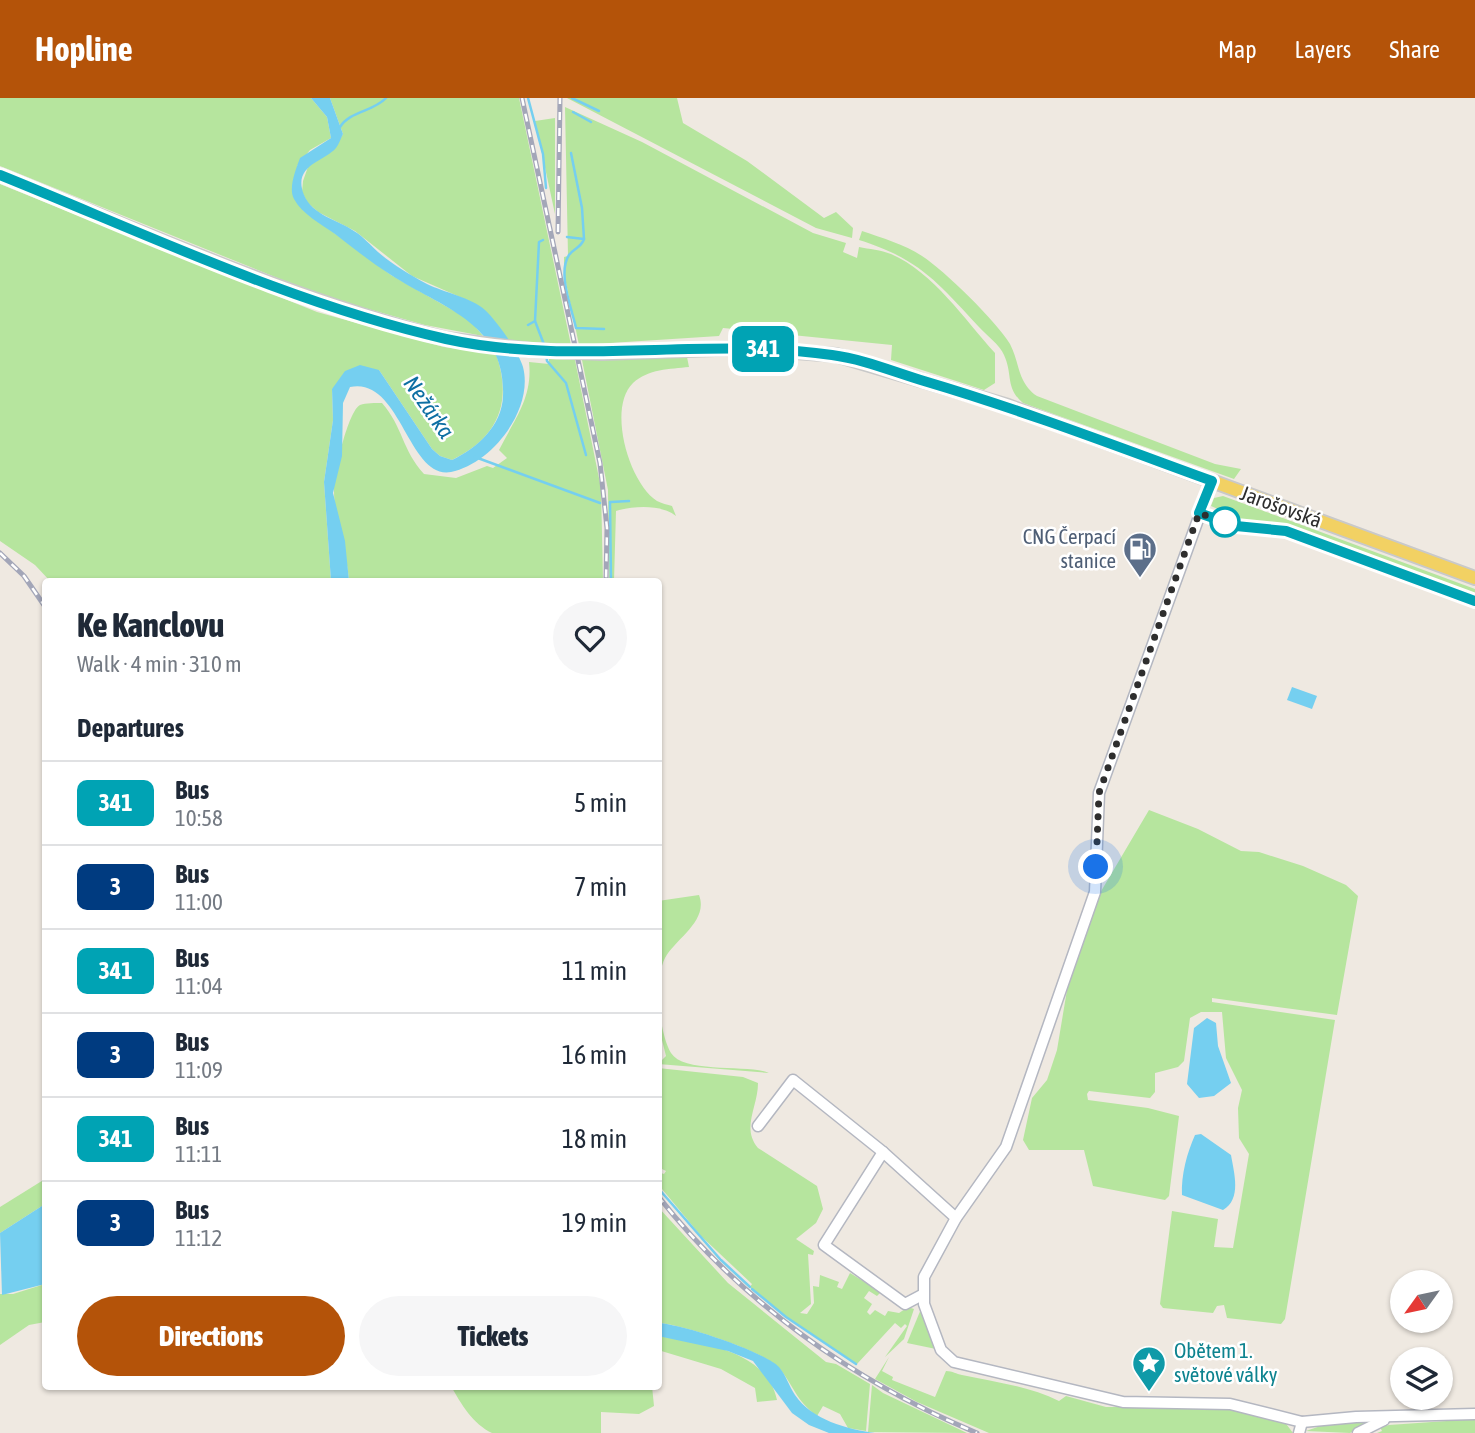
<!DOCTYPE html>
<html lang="en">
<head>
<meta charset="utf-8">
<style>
  :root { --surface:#fff; --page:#f6f6f7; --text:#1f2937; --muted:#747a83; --line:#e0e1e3; --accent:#b45309 }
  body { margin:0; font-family:"Asap Condensed",sans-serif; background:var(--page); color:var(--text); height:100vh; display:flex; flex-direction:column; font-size:26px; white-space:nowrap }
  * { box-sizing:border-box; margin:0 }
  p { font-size:23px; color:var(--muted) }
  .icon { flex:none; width:38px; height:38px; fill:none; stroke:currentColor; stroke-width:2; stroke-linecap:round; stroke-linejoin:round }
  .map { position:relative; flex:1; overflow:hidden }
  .side { position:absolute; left:42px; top:480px; width:620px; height:812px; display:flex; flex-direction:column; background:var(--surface); border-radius:7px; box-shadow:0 2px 5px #0004 }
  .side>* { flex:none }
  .badge { padding:0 14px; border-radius:10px; font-size:24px; line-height:46px }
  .needle { width:46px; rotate:237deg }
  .fabs { position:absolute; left:1390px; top:1172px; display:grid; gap:14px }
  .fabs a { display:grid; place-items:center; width:63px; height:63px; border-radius:50%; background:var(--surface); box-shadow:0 2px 5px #0004; font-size:35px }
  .you { position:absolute; width:35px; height:35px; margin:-18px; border:5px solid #fff; border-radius:50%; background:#1a73e8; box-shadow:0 0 0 10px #1a73e833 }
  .map>.badge { position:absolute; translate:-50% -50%; box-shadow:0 0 0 4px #fff }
  h2 { padding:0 35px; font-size:26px; line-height:63px }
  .round { display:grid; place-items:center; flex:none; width:74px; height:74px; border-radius:37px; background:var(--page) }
  .head { display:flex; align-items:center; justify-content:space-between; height:119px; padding:0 35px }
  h1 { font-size:33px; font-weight:800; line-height:52px }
  .button { display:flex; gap:14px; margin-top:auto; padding:14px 35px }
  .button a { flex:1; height:80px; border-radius:42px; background:var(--accent); color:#fff; font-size:28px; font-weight:800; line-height:80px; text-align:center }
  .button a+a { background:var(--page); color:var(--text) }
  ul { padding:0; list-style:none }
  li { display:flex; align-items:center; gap:21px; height:84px; padding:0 35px; border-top:2px solid var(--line) }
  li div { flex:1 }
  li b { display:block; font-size:26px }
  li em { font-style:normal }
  li .badge { min-width:77px; font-weight:700; text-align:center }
  header { display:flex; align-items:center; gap:42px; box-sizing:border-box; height:98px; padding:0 35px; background:var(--accent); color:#fff }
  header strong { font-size:33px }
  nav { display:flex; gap:38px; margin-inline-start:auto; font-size:24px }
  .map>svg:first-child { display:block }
</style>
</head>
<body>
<header>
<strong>Hopline</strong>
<nav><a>Map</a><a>Layers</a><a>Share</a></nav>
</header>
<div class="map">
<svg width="1475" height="1335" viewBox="0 0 1475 1335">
  <rect width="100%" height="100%" fill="#efe9e1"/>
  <g fill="#b6e59e">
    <polygon points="0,0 311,0 327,19 331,40 310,52 297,68 303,112 391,177 470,222 483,238 425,227 322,198 0,68"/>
    <polygon points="330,0 519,0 571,247 506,242 498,228 469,203 412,178 355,133 318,114 307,104 302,94 303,83 309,66 335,50 343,36"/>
    <polygon points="567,0 677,0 683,25 747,63 824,120 836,114 853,130 852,140 816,130"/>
    <path d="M565 9 642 44 813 135 846 145 843 154 857 160 859 149C869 151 881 152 891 156 933 174 965 222 995 255V285L984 292 891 262 892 247 723 230 719 238 579 247 564 175V159L568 158Z"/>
    <polygon points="555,20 555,116 535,23"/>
    <path d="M0 86 317 214 444 249 496 256C513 304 498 340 452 362L440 358 432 351 379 272 332 291 333 322 324 384 331 483H50L35 467 0 443Z"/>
    <path d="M862 133C882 140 904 146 922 158 944 172 997 224 1010 246 1020 265 1017 284 1037 298L1215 366 1241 371 1234 381 1023 305C1005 290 1013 276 1004 257 1000 247 986 237 979 229 938 185 920 161 859 142Z"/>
    <path d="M687 259 689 269C670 271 648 271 633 285 607 310 629 385 657 403 661 405 668 407 672 408L676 418C661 406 633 408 616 413L614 483H609L608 392 582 262Z"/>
    <path d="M549 261 575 262 601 390 603 483H349C347 453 334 421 334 393 333 378 348 313 360 307 366 305 375 305 382 305 403 329 402 352 424 376L456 380 487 368 493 370 507 360 499 352C514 322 533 300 529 264L549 266Z"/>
    <polygon points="1223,398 1475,491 1475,498 1289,430 1240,421 1211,408 1214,400"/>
    <polygon points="1149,712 1198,731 1241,753 1259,754 1303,768 1346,787 1358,798 1337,917 1212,900 1212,904 1335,922 1285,1221 1281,1226 1227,1220 1224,1207 1217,1208 1213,1215 1163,1210 1160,1206 1172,1113 1218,1121 1214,1149 1233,1150 1249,1056 1239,1040 1238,1010 1242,992 1226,960 1222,914 1201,914 1190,920 1184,963 1178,969 1155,975 1155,994 1150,1000 1089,993 1087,996 1088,1002 1148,1010 1179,1018 1169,1098 1165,1102 1093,1088 1084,1052 1029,1052 1023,1042 1032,1000 1047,982 1057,952 1068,886 1100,795"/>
    <path d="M699 797C709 823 675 841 665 860 654 881 659 935 671 955 684 976 749 966 769 975L658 966 666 958 658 926V803Z"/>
    <path d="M658 970 743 979 758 985C758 1009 741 1030 758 1050L817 1088 823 1111 816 1125 796 1141 814 1153 813 1157 808 1156 811 1206 800 1215 807 1216 814 1205 813 1188 819 1189 820 1177 839 1184 837 1189 842 1191 850 1175 881 1194 877 1198 869 1193 864 1200 872 1206 867 1214 870 1217 875 1212 885 1218 888 1213 899 1215 908 1209 914 1211 904 1241 885 1259 907 1228 905 1226 901 1230 895 1225 857 1266 786 1219 750 1189 752 1186 701 1138 662 1091 658 1086V1074L664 1076 666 1073 658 1069Z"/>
    <polygon points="45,1081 45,1106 0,1135 0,1109"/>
    <path d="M658 1109 728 1185 826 1264 836 1266 870 1286 866 1333 848 1330 840 1316 823 1308 817 1318C795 1301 795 1290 780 1271 767 1254 681 1226 658 1225Z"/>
    <polygon points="45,1186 45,1224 29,1227 0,1247 0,1196 13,1196"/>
    <polygon points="921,1211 936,1251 907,1245"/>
    <path d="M658 1238C700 1244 767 1252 777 1302L757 1304 755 1290 721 1271 658 1252Z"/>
    <path d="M889 1259 882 1273 893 1279 892 1282 935 1299 946 1273C953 1273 956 1276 962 1277 994 1284 1029 1288 1059 1303L1066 1298 1106 1309H1228L1284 1323 1293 1335H989L917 1304 875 1281Z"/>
    <polygon points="872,1287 883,1295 967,1335 868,1334"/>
    <path d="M451 1288H615L619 1291 626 1288H652L654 1308 639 1316 601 1314V1335H492C473 1326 461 1306 451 1288Z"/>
    <polygon points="1475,1321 1475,1335 1377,1335 1382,1333 1380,1329 1389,1327"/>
    <polygon points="1365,1322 1367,1325 1350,1335 1306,1333 1332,1324"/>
  </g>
  <g fill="#75cff0">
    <path d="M311 0H330L343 36C341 40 339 46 336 50 324 64 292 67 304 97 312 117 338 122 354 133 364 139 370 147 378 154 392 166 410 177 427 186 443 194 472 200 485 212 496 222 519 254 523 269 534 311 492 366 451 374 408 382 401 278 350 289L343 305 342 358 333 395 345 443 349 483H331L324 384 333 322 332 291 345 273 360 267 379 272 432 351 440 358 452 362C477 350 502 328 503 298 506 225 442 210 391 177 372 165 353 150 335 136 321 126 302 116 294 101 288 90 296 71 300 60L331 40 327 19Z"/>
    <polygon points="1292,589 1317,598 1312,611 1287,602"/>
    <polygon points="1207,920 1216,925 1218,948 1231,985 1214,998 1199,1000 1187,986 1194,930"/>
    <path d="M1201 1036 1231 1057C1234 1075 1242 1101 1223 1112L1182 1097C1181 1077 1187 1055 1195 1037Z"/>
    <polygon points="45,1106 45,1186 2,1197 0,1135"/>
    <path d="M658 1225C682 1226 763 1253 779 1269 786 1277 789 1288 795 1297 812 1322 847 1331 875 1335H829L809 1327 792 1315 753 1263 728 1253 658 1238Z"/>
  </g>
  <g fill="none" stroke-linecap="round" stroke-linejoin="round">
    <g stroke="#75cff0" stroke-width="2.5">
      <polyline points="528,0 543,56 546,90"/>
      <polyline points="572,0 599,13"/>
      <polyline points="573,14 591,24"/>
      <path d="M340 29C350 13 373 14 386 0"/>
      <polyline points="571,55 582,110 584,141"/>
      <path d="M567 139 584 141C581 150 574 150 569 157 557 175 572 211 576 230L604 231"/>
      <polyline points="535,223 545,249"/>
      <polyline points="528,227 535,223 539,144 543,142"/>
      <polyline points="546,255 547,263 566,285 586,357"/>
      <polyline points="475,359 600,405"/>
      <polyline points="610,404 611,483"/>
      <polyline points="611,404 629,403"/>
      <polyline points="658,1090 720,1161"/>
      <polyline points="721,1162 750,1189"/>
      <polyline points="752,1191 786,1219 856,1266"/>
    </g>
    <g stroke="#b4b7c1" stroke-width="13">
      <g id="minor">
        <polyline points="1212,383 1099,695 1095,794 1006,1049 956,1120 924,1179 924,1206 941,1252 954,1264 1123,1304 1230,1306 1302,1324 1356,1319 1475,1316"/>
        <polyline points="758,1028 793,982 883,1054"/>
        <polyline points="922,1197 905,1206 824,1147 883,1054 956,1120"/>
        <polyline points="1299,1335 1302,1324"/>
        <polyline points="1358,1335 1384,1322"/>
      </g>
    </g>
    <g stroke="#c9c9c9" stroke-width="16">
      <g id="major">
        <path d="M0 77C147 136 292 202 446 241"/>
        <polyline points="602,255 743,250 836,257 1008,308 1475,480"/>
      </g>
    </g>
    <use href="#minor" stroke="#fff" stroke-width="10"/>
    <use href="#major" stroke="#f2d163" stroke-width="12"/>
    <g stroke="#a3a6b8" stroke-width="5">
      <g id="rail">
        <polyline points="522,0 600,365 607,430 606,483"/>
        <polyline points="558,134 560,0"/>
        <polyline points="0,455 24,478 46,510"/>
        <path d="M658 1098C741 1204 853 1283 977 1335"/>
      </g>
    </g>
    <use href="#rail" stroke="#fff" stroke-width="2.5" stroke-dasharray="8" stroke-linecap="butt"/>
    <g stroke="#c9c9c9" stroke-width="16" stroke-linecap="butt">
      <polyline id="major-bridge" points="446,241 530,252 602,255"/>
    </g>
    <use href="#major-bridge" stroke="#f2d163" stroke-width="12"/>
  </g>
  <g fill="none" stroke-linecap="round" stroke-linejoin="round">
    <g stroke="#fff" stroke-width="16">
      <path id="line" d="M0 77C144 135 295 207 446 241 574 269 704 238 832 257 863 261 894 274 924 283 1022 312 1116 348 1212 383L1199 415 1236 428 1286 433 1475 503"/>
    </g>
    <use href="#line" stroke="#00a3b4" stroke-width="10"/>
    <polyline stroke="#2e2e2e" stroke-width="7" stroke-dasharray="0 12.6" points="1096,769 1099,695 1199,415 1225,424"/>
  </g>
  <defs>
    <g id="fuel-pin" transform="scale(1.75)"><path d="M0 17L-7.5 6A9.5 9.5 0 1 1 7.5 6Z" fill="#5c6f8a" stroke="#fff"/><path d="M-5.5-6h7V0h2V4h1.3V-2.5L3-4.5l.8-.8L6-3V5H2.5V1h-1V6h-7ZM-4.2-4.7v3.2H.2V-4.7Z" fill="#fff"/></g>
    <g id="sight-pin" transform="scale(1.75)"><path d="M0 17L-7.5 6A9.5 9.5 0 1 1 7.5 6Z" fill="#0f9aa8" stroke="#fff"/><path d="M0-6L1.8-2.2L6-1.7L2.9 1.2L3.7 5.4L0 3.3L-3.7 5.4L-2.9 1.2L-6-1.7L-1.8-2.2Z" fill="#fff"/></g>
  </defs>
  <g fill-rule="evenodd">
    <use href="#fuel-pin" x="1140" y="451"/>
    <use href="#sight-pin" x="1149" y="1265"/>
  </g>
  <circle fill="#fff" stroke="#00a3b4" stroke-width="3.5" cx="1225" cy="424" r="14"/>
  <g text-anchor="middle" stroke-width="5" stroke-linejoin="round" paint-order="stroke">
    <g font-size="21" fill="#2e2e2e" stroke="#fff">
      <text transform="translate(1281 409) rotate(20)" y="7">Jarošovská</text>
    </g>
    <g font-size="21" fill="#4e5e75" stroke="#fff" text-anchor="end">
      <text x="1116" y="446">CNG Čerpací<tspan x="1116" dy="24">stanice</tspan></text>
    </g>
    <g font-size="21" fill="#0d838f" stroke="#fff" text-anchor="start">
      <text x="1174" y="1260">Obětem 1.<tspan x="1174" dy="24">světové války</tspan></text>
    </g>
    <g font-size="23" font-style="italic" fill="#0d6fa3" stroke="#fff">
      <text transform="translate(429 309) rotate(55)" y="8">Nežárka</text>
    </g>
  </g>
</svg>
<div class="fabs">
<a><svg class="needle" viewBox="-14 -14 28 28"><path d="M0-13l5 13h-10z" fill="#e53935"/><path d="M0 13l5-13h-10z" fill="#747a83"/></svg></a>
<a><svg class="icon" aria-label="layers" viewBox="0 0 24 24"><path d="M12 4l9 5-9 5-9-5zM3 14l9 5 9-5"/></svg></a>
</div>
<div class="you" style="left:1096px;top:769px"></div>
<b class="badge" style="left:763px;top:251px;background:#00a3b4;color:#fff">341</b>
<section class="side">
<div class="head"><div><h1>Ke Kanclovu</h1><p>Walk · 4 min · 310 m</p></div><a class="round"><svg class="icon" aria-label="heart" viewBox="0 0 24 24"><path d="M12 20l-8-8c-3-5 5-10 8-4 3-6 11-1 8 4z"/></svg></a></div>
<h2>Departures</h2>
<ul>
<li><span class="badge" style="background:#00a3b4;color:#fff">341</span><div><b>Bus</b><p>10:58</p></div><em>5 min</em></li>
<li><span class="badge" style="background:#003b80;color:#fff">3</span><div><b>Bus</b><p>11:00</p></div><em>7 min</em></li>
<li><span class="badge" style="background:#00a3b4;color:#fff">341</span><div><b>Bus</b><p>11:04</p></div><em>11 min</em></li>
<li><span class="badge" style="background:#003b80;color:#fff">3</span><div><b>Bus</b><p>11:09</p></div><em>16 min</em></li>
<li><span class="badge" style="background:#00a3b4;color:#fff">341</span><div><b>Bus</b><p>11:11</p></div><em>18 min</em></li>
<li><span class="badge" style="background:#003b80;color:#fff">3</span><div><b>Bus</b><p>11:12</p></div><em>19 min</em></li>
</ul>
<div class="button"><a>Directions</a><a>Tickets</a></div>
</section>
</div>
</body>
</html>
